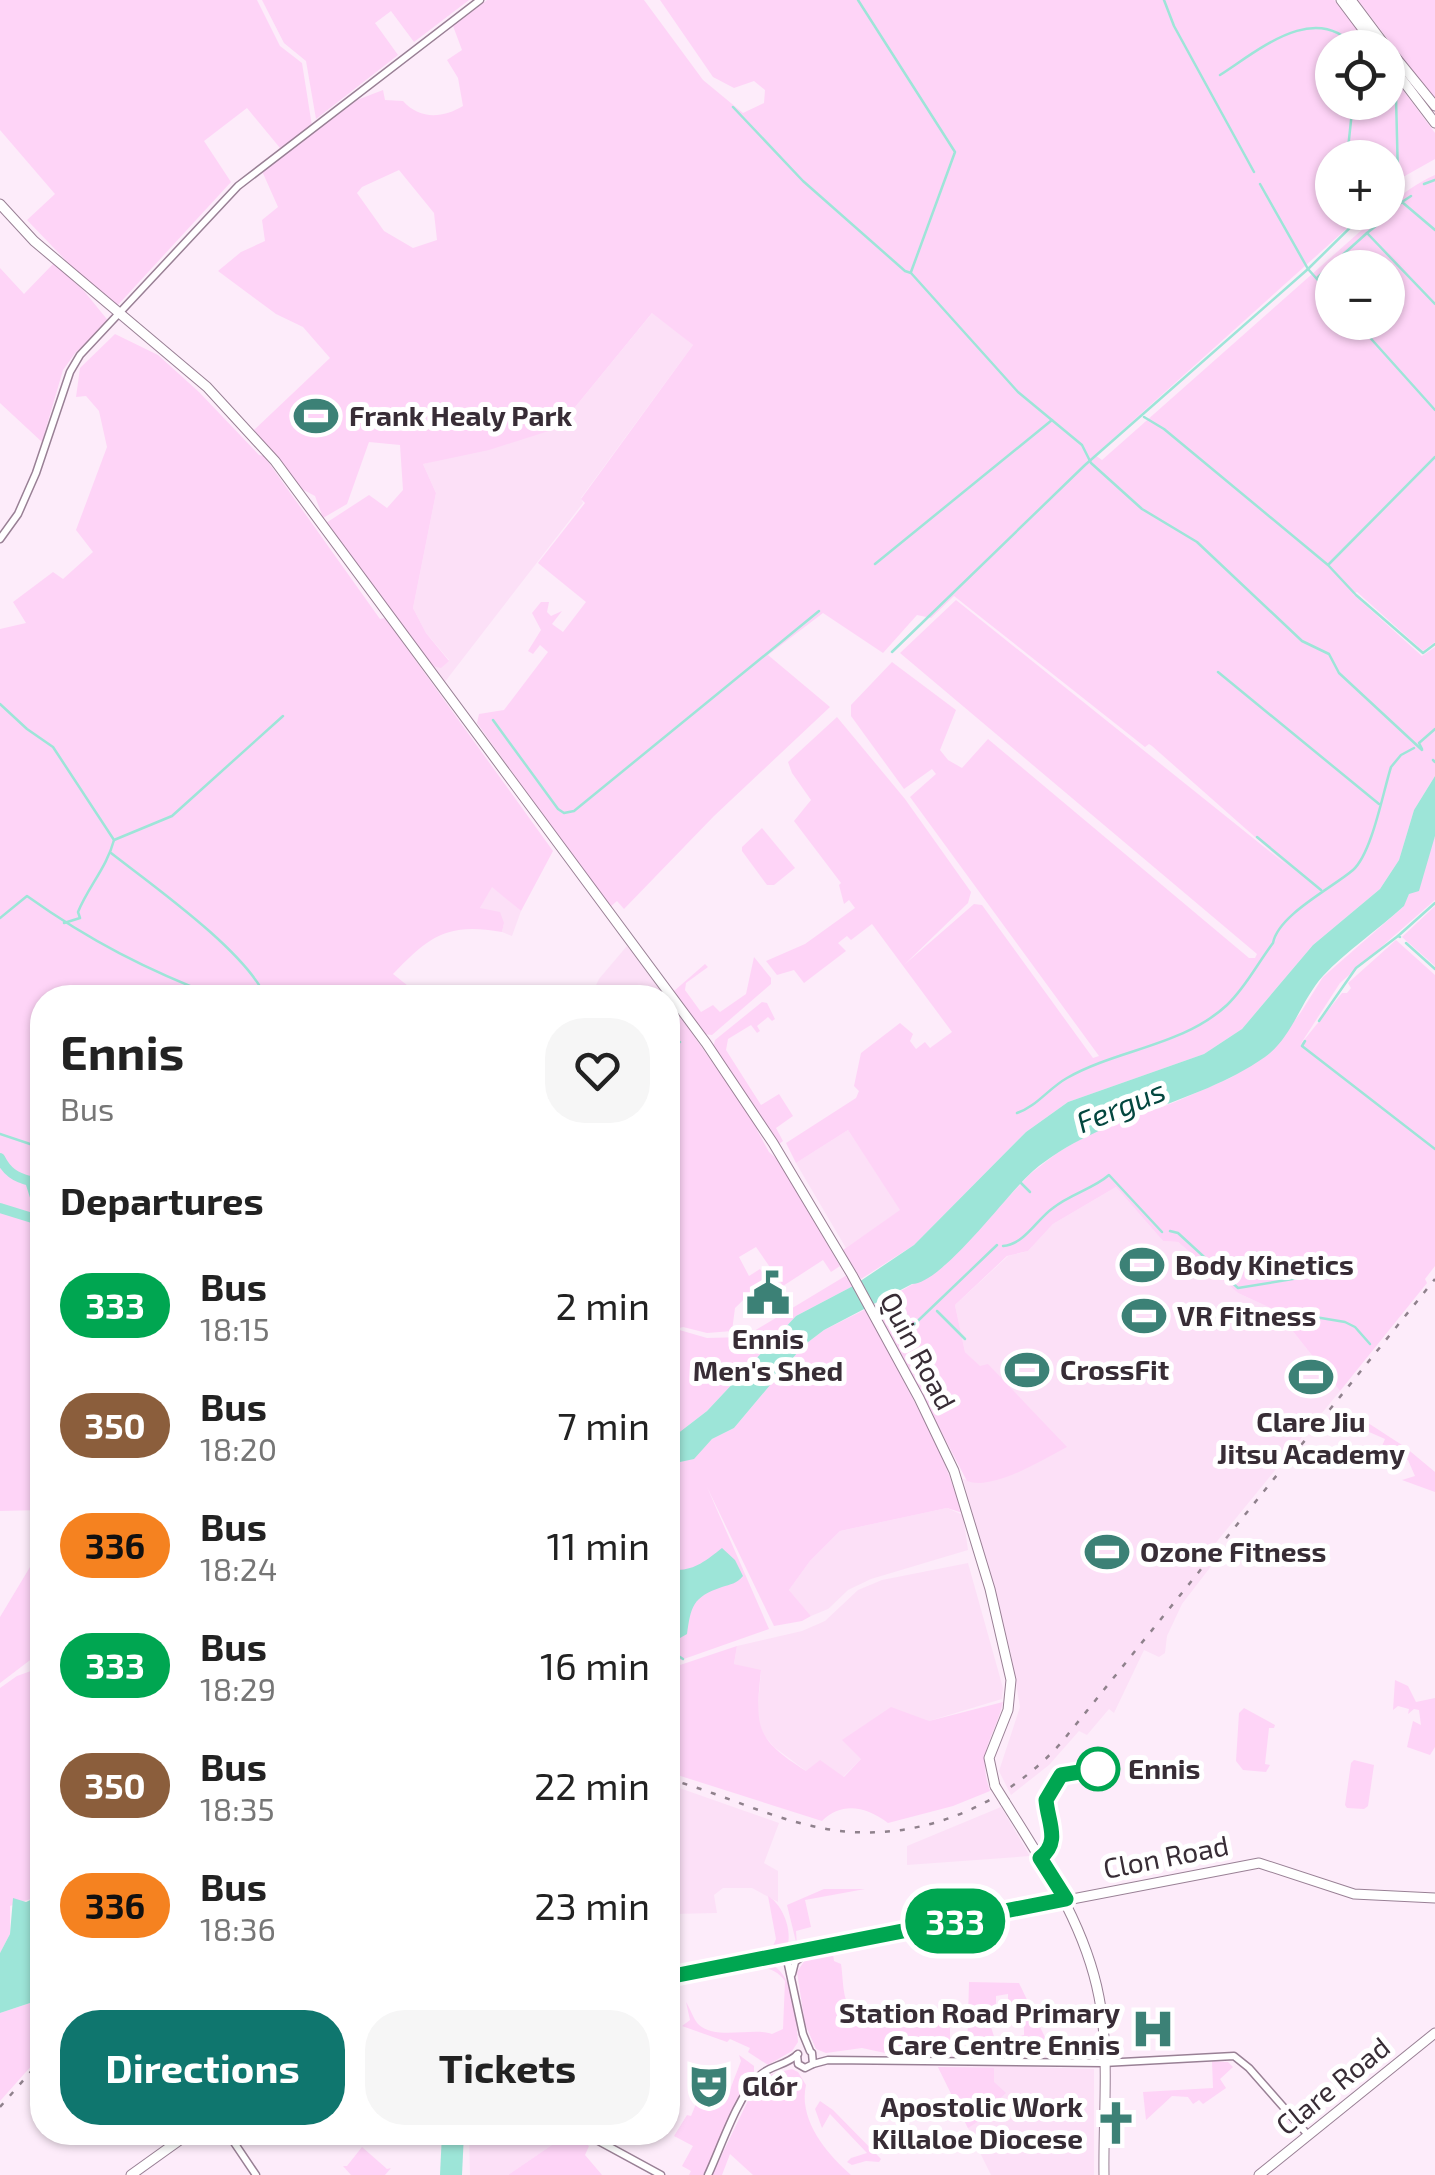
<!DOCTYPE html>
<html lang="en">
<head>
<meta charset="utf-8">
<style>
  :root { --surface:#fff; --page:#f6f6f6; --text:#222; --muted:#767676; --accent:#0f766e }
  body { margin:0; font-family:"Exo 2",sans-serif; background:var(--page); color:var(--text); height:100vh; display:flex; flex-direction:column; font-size:38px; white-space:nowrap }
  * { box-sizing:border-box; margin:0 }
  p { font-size:32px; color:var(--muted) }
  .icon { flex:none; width:55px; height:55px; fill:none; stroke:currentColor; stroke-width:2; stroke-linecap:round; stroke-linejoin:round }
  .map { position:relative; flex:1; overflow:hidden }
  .drawer { position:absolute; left:30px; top:985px; width:650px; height:1160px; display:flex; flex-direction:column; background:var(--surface); border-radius:40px; box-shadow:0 2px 8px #0004 }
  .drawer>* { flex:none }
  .badge { padding:0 20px; border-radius:32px; font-size:35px; line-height:65px }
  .fabs { position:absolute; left:1315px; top:30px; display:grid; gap:20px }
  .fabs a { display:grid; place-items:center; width:90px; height:90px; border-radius:50%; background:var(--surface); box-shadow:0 2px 8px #0004; font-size:50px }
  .map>.badge { position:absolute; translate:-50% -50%; box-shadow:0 0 0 5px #fff }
  h2 { padding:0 30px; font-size:38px; line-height:90px }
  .round { display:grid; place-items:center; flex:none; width:105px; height:105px; border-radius:40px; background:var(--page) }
  .head { display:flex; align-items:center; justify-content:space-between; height:170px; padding:0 30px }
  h1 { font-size:48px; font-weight:700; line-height:75px }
  .cta { display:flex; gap:20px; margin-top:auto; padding:20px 30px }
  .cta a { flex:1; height:115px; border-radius:40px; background:var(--accent); color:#fff; font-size:40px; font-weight:700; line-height:115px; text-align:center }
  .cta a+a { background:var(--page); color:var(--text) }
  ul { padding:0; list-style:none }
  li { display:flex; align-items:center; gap:30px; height:120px; padding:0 30px }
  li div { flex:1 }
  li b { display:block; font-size:38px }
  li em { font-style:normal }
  li .badge { min-width:110px; font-weight:700; text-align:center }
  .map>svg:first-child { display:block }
</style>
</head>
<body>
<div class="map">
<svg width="1435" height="2175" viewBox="0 0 1435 2175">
  <rect width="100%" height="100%" fill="#fdecfa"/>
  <g fill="#fce0f7">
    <polygon points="653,312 693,345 581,498 583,503 444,683 432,666 449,660 426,633 413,608 436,493 423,464 558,428"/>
    <polygon points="492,886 521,911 512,936 502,932 504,923 480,908"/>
    <polygon points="627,946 665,997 590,998 599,979"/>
    <polygon points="848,1130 901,1210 846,1248 796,1163"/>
    <polygon points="1116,1187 1163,1241 1178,1242 1238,1293 1277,1311 1340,1391 1205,1556 1212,1565 1182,1604 1167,1636 1165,1653 1159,1657 1144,1650 1114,1713 1109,1709 1087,1735 1079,1731 1049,1765 1011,1795 999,1771 1020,1707 1011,1654 963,1479 980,1483 980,1367 965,1352 955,1305 1008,1256 1028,1251 1053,1224"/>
    <polygon points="947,1508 963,1515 968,1550 871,1579 848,1590 828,1609 811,1616 789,1590 810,1561 840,1531"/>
    <polygon points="968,1563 1003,1688 1002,1699 929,1721 861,1759 843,1777 806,1771 774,1747 763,1734 757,1716 761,1671 734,1664 737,1646 802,1631 825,1621 858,1590 882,1580"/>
    <polygon points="668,1784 779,1823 764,1863 778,1871 778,1902 752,1888 723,1888 714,1895 717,1913 673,1914 668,1918"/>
    <polygon points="1001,1807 1030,1856 907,1865 907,1846"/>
    <polygon points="1000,2066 1094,2069 1094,2175 991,2175 938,2067"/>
    <polygon points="469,2133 566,2132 568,2134 508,2175 470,2175"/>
  </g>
  <g fill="#fed4f7" fill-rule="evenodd">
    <polygon points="0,0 257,0 280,46 302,63 312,126 280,148 247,108 204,141 231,182 117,306 77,272 27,220 55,194 0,130"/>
    <polygon points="262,0 469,0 414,42 391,11 375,23 398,55 316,119 306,61 284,43"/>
    <path d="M487 0H644L703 80 743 113 764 103 765 90 754 81 734 88 713 77 660 0H1334L1370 47 1332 48V102H1388V70L1435 133V159L1403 177 1388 191V158H1332V212L1364 213 1095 455 1102 460 1381 213 1388 212V207C1403 193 1417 183 1435 175V642L1423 651 1357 592 1353 594 1422 656 1435 647V776L1414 810 1399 860 1380 889 1313 945 1242 1029 1204 1054 1068 1102 1026 1132 914 1245 861 1279 843 1250 900 1210 848 1130 796 1163 786 1143 856 1098 859 1091 854 1086 861 1053 900 1023 913 1034 910 1041 916 1049 925 1042 930 1048 952 1032 872 924 851 940 847 936 838 943 846 951 804 983 794 970 777 975 766 961 805 944 855 908 849 900 844 904 839 885 841 883 794 821 811 800 792 773 788 762 837 717 905 799 971 892 968 903 904 965 974 904 982 905 1093 1058 1099 1056 910 797 936 774 932 769 904 789 851 716V705L892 662 956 710 940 750 948 760 962 768 988 739 1249 958H1255L1257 954 900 653 956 600 1288 866 1152 746 1149 744 1145 747 954 596 931 618 917 615 883 653 823 613 768 655 830 707 714 816 624 909 617 901 609 908 477 723 479 714 504 710 548 652 540 645 533 654 528 651 541 630 532 613 541 602H549L547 612 551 616 562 611 552 624 563 632 586 602 538 563 585 503 581 499 693 345 652 313 558 428 489 450 423 464 436 493 413 608 426 633 449 661 441 668 432 666 326 523 369 495 387 508 403 490 400 445 369 442 347 504 323 518 315 496 298 487 254 430 330 358 303 327 276 314 218 271 241 252 265 241 262 220 278 207 262 171 357 100 383 90 385 100 403 101C420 120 443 118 463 106L458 78 447 60 462 50 453 26ZM399 170 434 213 437 240 413 248 384 231 357 193 362 187ZM1332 268H1388V322H1332Z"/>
    <polygon points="1358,0 1435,0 1435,100 1427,91"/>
    <polygon points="54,263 84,291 110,323 76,352 63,370 42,442 0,403 0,268 24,294"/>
    <path d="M115 334 158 355 199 392 259 455 264 456 380 619 385 618 553 851 521 911 492 887 480 908 500 912 504 923 502 932C446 922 429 937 393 974L422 997 42 998V1510L0 1511V629L26 623 13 602 53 572 63 579 93 552 76 530 107 447 99 411 86 396 76 397 80 368Z"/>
    <polygon points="762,828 795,868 774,885 767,885 742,851 742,847"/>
    <path d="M1435 836V900L1340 983 1300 1045 1342 993H1347L1351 988 1348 983 1396 940 1435 975V1266L1425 1279 1427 1283 1340 1391 1277 1311 1238 1293 1178 1242 1163 1241 1116 1187 1053 1224 1028 1251 1007 1256 955 1305 965 1352 980 1366 988 1364 1067 1447C1042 1460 993 1491 967 1481L875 1306 944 1266 1030 1174 1057 1153 1091 1133 1175 1102 1230 1078 1269 1054 1301 1012 1323 977 1403 907Z"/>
    <polygon points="1435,906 1435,966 1402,937"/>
    <polygon points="754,957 771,978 771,984 712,1035 703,1034 674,991 705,964 708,967 686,983 685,990 701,1012 713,1005 720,1012 746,994"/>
    <polygon points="762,1002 767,1003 775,1019 772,1021 768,1017 757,1026 760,1031 757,1033 751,1025 728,1039 726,1050 761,1105 779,1094 793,1116 776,1128 783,1141 779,1144 713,1048 715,1040"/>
    <polygon points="681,1018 759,1128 757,1130 769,1152 778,1160 840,1266 831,1272 823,1260 783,1286 756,1247 739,1257 749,1276 760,1269 766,1278 735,1308 732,1331 707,1333 683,1327 676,1329 707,1338 744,1337 847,1275 853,1286 796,1316 707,1411 668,1441 668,1025"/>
    <polygon points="866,1309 940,1451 963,1513 947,1508 840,1531 810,1561 789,1590 811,1616 802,1621 774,1626 707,1487 769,1629 681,1660 668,1661 668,1472 680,1462 694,1458 712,1439 734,1428 803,1346 824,1330"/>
    <polygon points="1365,1421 1405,1447 1435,1472 1435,1492 1402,1480 1415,1476 1408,1460 1380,1451 1385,1439 1360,1428"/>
    <polygon points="42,1547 42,1651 0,1683 0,1617"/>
    <path d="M737 1646 734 1664 761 1670C755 1727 755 1739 806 1771L820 1760 844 1777 861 1759 842 1740 891 1707 929 1721 1003 1702C994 1741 976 1748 990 1791L953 1806 888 1823C867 1807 842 1801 822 1821L668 1772V1665L677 1666Z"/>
    <polygon points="42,1667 42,1895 10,1906 10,1934 0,1953 0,1688 17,1676"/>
    <polygon points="1395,1680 1408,1686 1416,1702 1435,1698 1435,1747 1430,1755 1407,1747 1413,1721 1421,1725 1419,1710 1414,1709 1408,1714 1409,1709 1398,1706 1393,1710"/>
    <polygon points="1244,1708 1275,1725 1274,1728 1269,1728 1265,1764 1270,1765 1266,1772 1243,1770 1236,1761 1239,1713"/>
    <polygon points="1354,1760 1374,1765 1368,1806 1364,1809 1347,1808 1345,1805 1351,1763"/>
    <polygon points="824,1889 865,1889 805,1900 811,1927 796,1931 797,1946 787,1905"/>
    <path d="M768 1896C783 1905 793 1931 787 1948L771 1951 776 1939Z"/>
    <path d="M947 1927 940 1933 833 1954 834 1961 841 1964C844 1982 841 2007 859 2016L950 2015V2055L885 2053 862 2048 826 2053 816 2049 805 2024 797 1972 805 1960 821 1952Z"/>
    <path d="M765 1962C795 1970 796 2016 798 2042L792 2051 768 2065 748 2052 750 2048 730 2039 727 2042 682 2026 690 2020 686 2002C690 2008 693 2018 698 2024 716 2041 752 2027 772 2034L783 2029 785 1981C769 1959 739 1967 716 1975V1972Z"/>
    <polygon points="969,1982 1019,1983 1054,2056 1012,2055 1012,2047 1019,2047 1020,2036 1024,2035 1024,2017 1019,2016 1018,2012 1008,2012 1008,1994 996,1996 996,2011 984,2011 984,2027 991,2027 999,2052 967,2055"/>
    <polygon points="42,1999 42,2054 0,2101 0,2013"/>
    <polygon points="739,2055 754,2066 754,2075 745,2086 704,2175 689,2175 691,2171 682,2166 693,2146 674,2136 687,2115 691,2116 696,2104 712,2100 714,2105 726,2100 741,2061"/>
    <polygon points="1212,2061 1228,2062 1233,2067 1220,2079 1226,2088 1203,2104 1199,2100 1193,2104 1188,2097 1172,2096 1146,2120 1143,2092 1213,2088"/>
    <polygon points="938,2067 994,2068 994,2082 1006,2093 990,2107 994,2113 988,2119 985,2117 968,2128"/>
    <path d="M792 2069 798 2072 806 2085C798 2120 827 2154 851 2175H753L730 2154 722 2175H712L757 2082 764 2076Z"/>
    <polygon points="820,2101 833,2110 881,2159 879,2162 866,2161 852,2165 847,2162 851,2158 867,2153 830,2114 822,2128 815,2109"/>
    <polygon points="568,2134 589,2146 585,2155 602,2175 508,2175"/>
    <polygon points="362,2147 387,2169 391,2168 385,2175 351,2175 343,2166 347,2166"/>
  </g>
  <g fill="#9de5d8">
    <path d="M1435 776V836L1419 891 1409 894 1404 906C1378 930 1346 951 1323 976 1301 1000 1292 1038 1265 1057 1193 1107 1101 1114 1033 1171 1006 1195 943 1283 912 1284L824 1330 803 1346 734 1428 712 1439 694 1459 680 1462 668 1472V1441L707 1411 796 1316 853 1286 914 1245 1026 1132 1068 1102 1204 1054 1242 1029 1313 945 1380 889 1399 860 1414 810Z"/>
    <path d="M722 1548 735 1560 743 1576C736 1584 731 1584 722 1587 692 1597 691 1607 687 1634L680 1638 668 1629V1569C692 1573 704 1562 722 1548Z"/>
    <polygon points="42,1895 42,1930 38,1935 42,1949 42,1999 0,2013 0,1953 10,1934 13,1898 26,1902"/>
    <polygon points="442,2133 464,2133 462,2175 440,2175"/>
  </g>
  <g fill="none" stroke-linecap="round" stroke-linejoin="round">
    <g stroke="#9de5d8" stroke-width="2.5">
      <polyline points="858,0 955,152 911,272"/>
      <polyline points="1164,0 1174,26 1254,172"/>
      <path d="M1220 75C1259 50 1316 0 1356 48"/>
      <polyline points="1388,86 1396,97 1398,177"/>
      <polyline points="733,107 803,181 905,271 911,273 1018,392 1082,445 1091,463 1142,509 1197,542 1302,641 1329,654 1339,673 1422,750"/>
      <polyline points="1347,158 1353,102"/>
      <polyline points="1260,184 1308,269 1332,296"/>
      <polyline points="1424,184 1435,180"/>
      <polyline points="1411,196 1402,202 1435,230"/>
      <polyline points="1385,216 1402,202"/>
      <polyline points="1377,225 1367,233 1435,304"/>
      <polyline points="1318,277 1367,233"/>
      <polyline points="1356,322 1435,410"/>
      <polyline points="1144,417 1164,429 1328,565 1356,595 1423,653 1435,644"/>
      <polyline points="875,564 1052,420"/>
      <polyline points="1329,564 1435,457"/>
      <polyline points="892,652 1085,465 1308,269 1366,212"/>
      <polyline points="1218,672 1379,804"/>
      <path d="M0 704 27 729 53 747 114 840C107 867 88 887 78 912L80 918 64 923"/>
      <polyline points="493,720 558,809 564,813 574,811 819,611"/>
      <polyline points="1422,749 1419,743 1435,729"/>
      <polyline points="1433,760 1435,762"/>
      <polyline points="1257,837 1321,890"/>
      <polyline points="114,840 172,816 283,716"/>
      <path d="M111 853C152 885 247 952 266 998"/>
      <path d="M0 918 27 896C90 941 147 970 220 998"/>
      <polyline points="1400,937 1398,936 1435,903"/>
      <polyline points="1406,943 1435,969"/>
      <polyline points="1319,1021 1356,968 1398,936"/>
      <polyline points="1305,1041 1302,1046 1435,1149"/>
      <polyline points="668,1050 680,1042"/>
      <path d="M1017 1113C1036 1107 1049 1088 1067 1078 1118 1049 1183 1046 1227 1005 1246 987 1257 964 1273 943 1278 915 1332 888 1353 870 1372 853 1383 792 1391 767L1401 755 1414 748"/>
      <polyline points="0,1134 42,1148"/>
      <polyline points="1020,1182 1030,1192"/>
      <polyline points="1170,1231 1178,1233 1238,1288 1323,1274"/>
      <path d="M1003 1246C1025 1244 1036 1220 1053 1208 1070 1194 1093 1189 1109 1175L1162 1232"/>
      <polyline points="937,1311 965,1339"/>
      <polyline points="1297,1314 1345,1322 1355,1327 1370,1344"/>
      <polyline points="900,1338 997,1245"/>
      <polyline points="668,1649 683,1659"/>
    </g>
    <g stroke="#9de5d8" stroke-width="10">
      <path d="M0 1158C7 1172 15 1177 30 1181L35 1197 42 1199"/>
      <polyline points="0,1208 42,1221"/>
    </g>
    <g stroke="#998095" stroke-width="9">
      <g id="minor">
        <polyline points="0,539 18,514 36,473 70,372 80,355 238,186 480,0"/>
        <polyline points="786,1955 803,2034 810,2051"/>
        <polyline points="792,1974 795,1962 807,1952"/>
        <polyline points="797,2055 798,2064 805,2068 813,2064 812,2053"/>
        <polyline points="813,2064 828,2060 1103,2063 1234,2056 1249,2068 1308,2135"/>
        <polyline points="227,2132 256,2175"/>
        <polyline points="582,2132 661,2175"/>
        <path d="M708 2175C721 2147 737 2098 758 2077 769 2065 786 2066 798 2054"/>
      </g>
    </g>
    <g stroke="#998095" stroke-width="11">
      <g id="major">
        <polyline points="1341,0 1377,48"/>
        <polyline points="1351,0 1387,48"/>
        <polyline points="1388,48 1435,106"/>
        <polyline points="1388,61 1435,123"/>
        <polyline points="0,204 34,241 207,387 275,461 706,1043 773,1143 852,1275 919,1398 954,1471 990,1589 1011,1680 1008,1710 989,1758 995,1786"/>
        <path d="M1005 1802C1043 1863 1085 1924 1099 1997 1110 2054 1103 2117 1104 2175"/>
        <polyline points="668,1977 1259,1863 1354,1894 1435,1898"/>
        <polyline points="131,2175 191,2132"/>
        <polyline points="1259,2175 1435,2033"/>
      </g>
    </g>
    <use href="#minor" stroke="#fff" stroke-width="6"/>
    <use href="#major" stroke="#fff" stroke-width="9"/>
    <g stroke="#8f818c" stroke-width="2.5" stroke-dasharray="5 10" stroke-linecap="butt">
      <path d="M668 1779C717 1792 763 1815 812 1826 904 1848 999 1812 1061 1743L1435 1279"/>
      <polyline points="0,2107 42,2059"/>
    </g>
    <g stroke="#998095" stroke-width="11" stroke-linecap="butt">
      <polyline id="major-bridge" points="995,1786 1005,1802"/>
    </g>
    <use href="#major-bridge" stroke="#fff" stroke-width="9"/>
  </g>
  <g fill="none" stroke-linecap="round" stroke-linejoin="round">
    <g stroke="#fff" stroke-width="22">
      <path id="line" d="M668 1977 1066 1899 1040 1858C1061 1842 1048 1823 1046 1800L1061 1775 1098 1769"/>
    </g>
    <use href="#line" stroke="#00a651" stroke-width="15"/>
  </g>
  <defs>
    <g id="stadium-bare" transform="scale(3.45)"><path d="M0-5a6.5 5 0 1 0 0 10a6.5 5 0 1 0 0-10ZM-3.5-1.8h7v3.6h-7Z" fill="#3c8176" stroke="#fff" stroke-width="2.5" paint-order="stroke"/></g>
    <g id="civic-bare" transform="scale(3.45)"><path d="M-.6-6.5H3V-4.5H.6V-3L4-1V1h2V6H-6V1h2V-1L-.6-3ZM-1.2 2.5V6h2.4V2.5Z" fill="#3c8176" stroke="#fff" stroke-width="2.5" paint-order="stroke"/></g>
    <g id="hospital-bare" transform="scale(3.45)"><path d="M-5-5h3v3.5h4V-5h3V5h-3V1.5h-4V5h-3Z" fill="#3c8176" stroke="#fff" stroke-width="2.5" paint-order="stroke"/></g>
    <g id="theatre-bare" transform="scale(3.45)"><path d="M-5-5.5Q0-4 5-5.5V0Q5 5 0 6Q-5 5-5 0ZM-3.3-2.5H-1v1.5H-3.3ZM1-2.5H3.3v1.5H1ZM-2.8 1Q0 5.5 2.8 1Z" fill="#3c8176" stroke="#fff" stroke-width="2.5" paint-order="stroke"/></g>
    <g id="church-bare" transform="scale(3.45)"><path d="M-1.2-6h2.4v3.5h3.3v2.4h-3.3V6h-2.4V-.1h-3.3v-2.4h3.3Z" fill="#3c8176" stroke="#fff" stroke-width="2.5" paint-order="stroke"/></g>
  </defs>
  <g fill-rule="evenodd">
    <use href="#stadium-bare" x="316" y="416"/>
    <use href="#stadium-bare" x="1142" y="1265"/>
    <use href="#civic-bare" x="768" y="1293"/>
    <use href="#stadium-bare" x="1144" y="1316"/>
    <use href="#stadium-bare" x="1027" y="1370"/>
    <use href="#stadium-bare" x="1311" y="1377"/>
    <use href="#stadium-bare" x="1107" y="1552"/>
    <use href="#hospital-bare" x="1153" y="2029"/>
    <use href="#theatre-bare" x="709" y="2086"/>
    <use href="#church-bare" x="1116" y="2123"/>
  </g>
  <circle fill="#fff" stroke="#00a651" stroke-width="5" cx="1098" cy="1769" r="20"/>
  <g text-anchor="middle" stroke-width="10" stroke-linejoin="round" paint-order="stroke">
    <g font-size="28" font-weight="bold" fill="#382d36" stroke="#fff" text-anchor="start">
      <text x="349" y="426">Frank Healy Park</text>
      <text x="1175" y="1275">Body Kinetics</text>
      <text x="1177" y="1326">VR Fitness</text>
      <text x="768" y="1349" text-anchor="middle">Ennis<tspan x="768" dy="32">Men's Shed</tspan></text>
      <text x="1060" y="1380">CrossFit</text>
      <text x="1311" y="1432" text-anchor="middle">Clare Jiu<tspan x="1311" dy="32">Jitsu Academy</tspan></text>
      <text x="1140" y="1562">Ozone Fitness</text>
      <text x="1120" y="2023" text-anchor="end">Station Road Primary<tspan x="1120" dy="32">Care Centre Ennis</tspan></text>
      <text x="742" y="2096">Glór</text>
      <text x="1083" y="2117" text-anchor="end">Apostolic Work<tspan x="1083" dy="32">Killaloe Diocese</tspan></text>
    </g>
    <g font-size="28" fill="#382d36" stroke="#fff">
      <text transform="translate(918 1351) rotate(62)" y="10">Quin Road</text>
      <text transform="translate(1166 1857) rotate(-11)" y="10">Clon Road</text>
      <text transform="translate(1333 2086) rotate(-39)" y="10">Clare Road</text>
    </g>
    <g font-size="28" font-weight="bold" fill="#382d36" stroke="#fff" text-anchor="start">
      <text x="1128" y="1779">Ennis</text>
    </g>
    <g font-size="30" font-style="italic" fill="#03473f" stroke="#fff">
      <text transform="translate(1121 1107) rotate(-22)" y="10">Fergus</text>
    </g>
  </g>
</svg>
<div class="fabs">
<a><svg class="icon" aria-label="locate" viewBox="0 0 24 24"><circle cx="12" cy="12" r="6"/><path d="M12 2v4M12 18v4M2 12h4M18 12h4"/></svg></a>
<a>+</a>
<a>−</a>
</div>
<b class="badge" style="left:955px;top:1921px;background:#00a651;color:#fff">333</b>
<section class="drawer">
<div class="head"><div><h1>Ennis</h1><p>Bus</p></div><a class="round"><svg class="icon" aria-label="heart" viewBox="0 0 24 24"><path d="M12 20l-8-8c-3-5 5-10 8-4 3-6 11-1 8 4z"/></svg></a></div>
<h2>Departures</h2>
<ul>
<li><span class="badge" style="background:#00a651;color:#fff">333</span><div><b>Bus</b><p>18:15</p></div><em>2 min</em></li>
<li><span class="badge" style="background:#8b5e3c;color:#fff">350</span><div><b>Bus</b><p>18:20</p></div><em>7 min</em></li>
<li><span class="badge" style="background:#f58220;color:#111">336</span><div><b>Bus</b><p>18:24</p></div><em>11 min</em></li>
<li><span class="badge" style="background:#00a651;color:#fff">333</span><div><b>Bus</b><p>18:29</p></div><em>16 min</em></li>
<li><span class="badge" style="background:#8b5e3c;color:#fff">350</span><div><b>Bus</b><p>18:35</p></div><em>22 min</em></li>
<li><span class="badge" style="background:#f58220;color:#111">336</span><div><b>Bus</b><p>18:36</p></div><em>23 min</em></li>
</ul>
<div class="cta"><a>Directions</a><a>Tickets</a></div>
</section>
</div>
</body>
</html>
